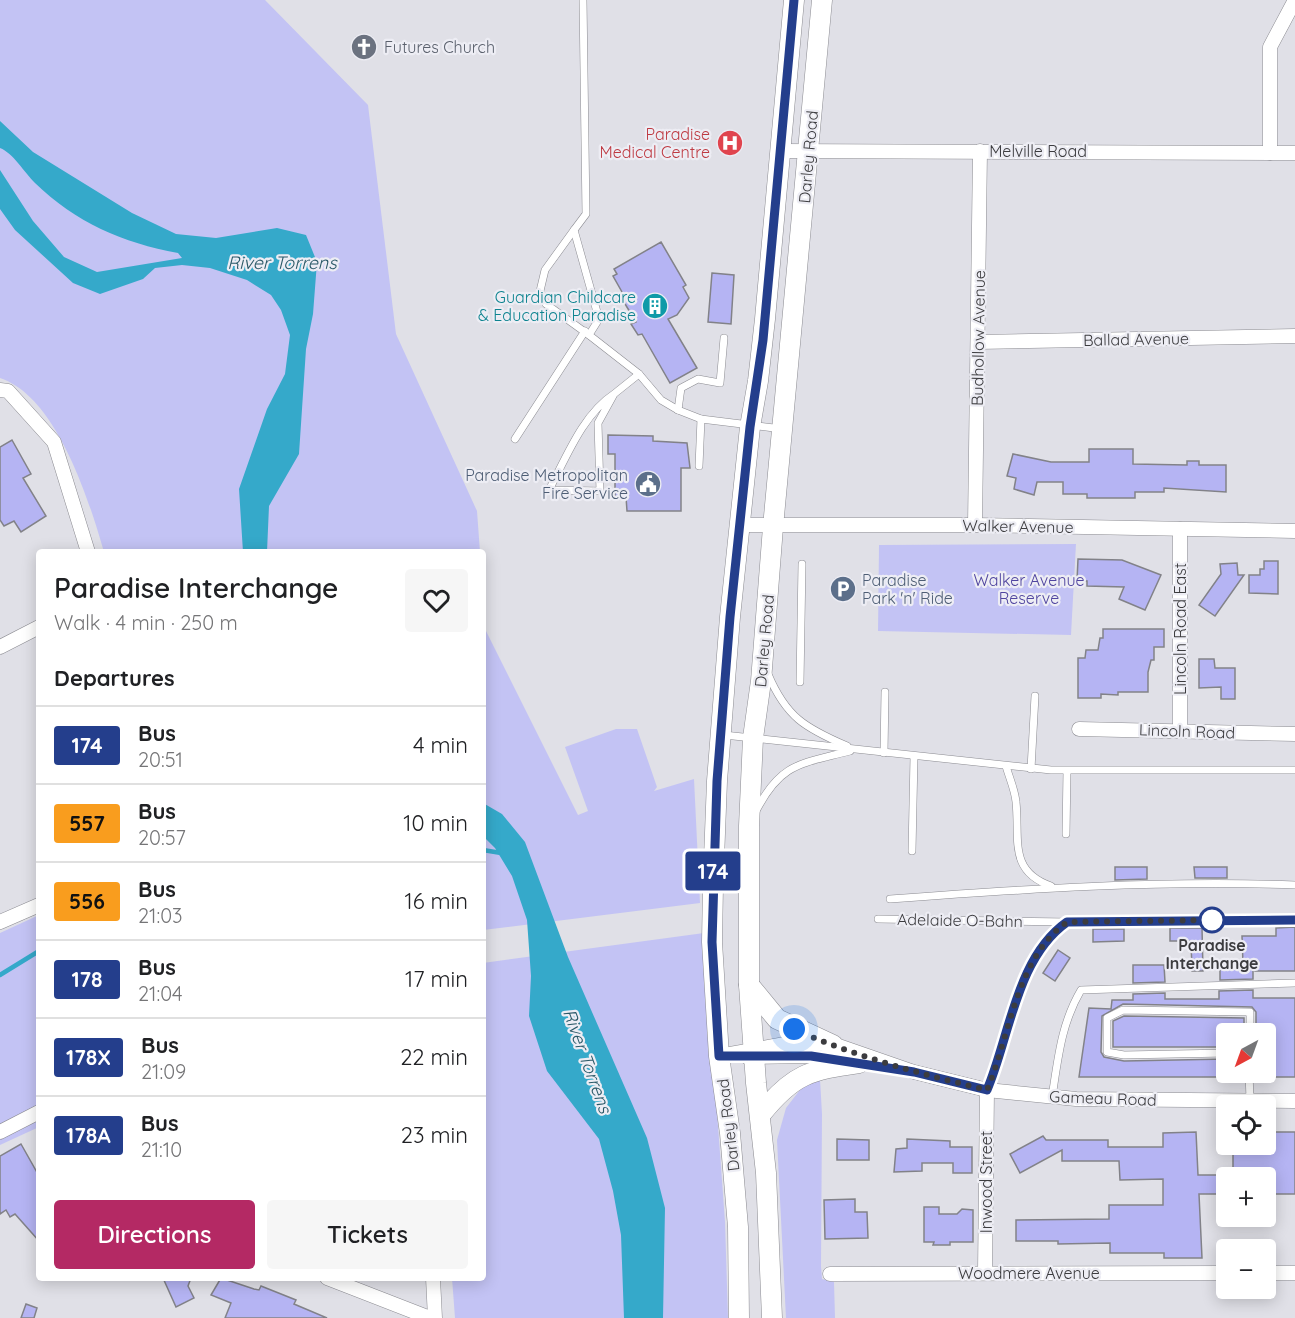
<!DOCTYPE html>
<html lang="en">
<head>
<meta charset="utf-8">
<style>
  :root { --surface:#fff; --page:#f6f6f6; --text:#202124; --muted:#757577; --line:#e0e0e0; --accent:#b42964 }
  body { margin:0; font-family:Quicksand,sans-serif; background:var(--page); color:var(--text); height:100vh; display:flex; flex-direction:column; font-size:22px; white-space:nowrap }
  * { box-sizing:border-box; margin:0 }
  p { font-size:20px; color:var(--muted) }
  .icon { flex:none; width:33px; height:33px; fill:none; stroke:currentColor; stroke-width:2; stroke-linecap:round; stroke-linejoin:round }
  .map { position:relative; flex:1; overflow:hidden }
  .drawer { position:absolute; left:36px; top:549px; width:450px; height:732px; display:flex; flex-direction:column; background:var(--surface); border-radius:6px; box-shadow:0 3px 15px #0003 }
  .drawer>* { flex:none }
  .badge { padding:0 12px; border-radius:4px; font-size:21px; line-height:39px }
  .needle { width:39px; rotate:221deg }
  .fabs { position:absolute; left:1216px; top:1023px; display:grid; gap:12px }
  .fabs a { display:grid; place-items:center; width:60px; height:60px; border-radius:6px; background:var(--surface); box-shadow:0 3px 15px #0003; font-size:30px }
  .you { position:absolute; width:30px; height:30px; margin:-15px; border:4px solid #fff; border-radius:50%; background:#1a73e8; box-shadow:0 0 0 9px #1a73e833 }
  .map>.badge { position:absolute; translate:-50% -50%; box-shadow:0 0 0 3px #fff }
  h2 { padding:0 18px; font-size:22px; line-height:54px }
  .round { display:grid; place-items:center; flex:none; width:63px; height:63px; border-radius:6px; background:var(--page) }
  .summary { display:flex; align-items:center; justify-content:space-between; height:102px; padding:0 18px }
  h1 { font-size:28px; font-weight:600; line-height:45px }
  .action { display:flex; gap:12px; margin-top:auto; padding:12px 18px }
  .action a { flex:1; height:69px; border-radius:6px; background:var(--accent); color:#fff; font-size:24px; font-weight:600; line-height:69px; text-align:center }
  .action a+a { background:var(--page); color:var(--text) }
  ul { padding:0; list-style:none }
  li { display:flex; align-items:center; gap:18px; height:78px; padding:0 18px; border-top:2px solid var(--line) }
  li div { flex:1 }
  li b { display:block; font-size:22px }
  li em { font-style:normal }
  li .badge { min-width:66px; font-weight:700; text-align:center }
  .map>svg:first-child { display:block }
</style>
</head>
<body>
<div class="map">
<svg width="1295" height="1318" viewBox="0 0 1295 1318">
  <rect width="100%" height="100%" fill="#e0e0e7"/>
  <g fill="#c3c3f4">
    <path d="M0 0H265L368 105 396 334 477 511 480 552H104C89 500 57 397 0 378Z"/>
    <polygon points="1076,544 1071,635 878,631 879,545"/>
    <polygon points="483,593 486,631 578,815 588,811 565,747 616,729 637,729 657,787 654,791 694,779 700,903 483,930"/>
    <polygon points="39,915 39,1127 0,1145 0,933"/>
    <polygon points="704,933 725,1222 728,1318 455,1318 452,1278 483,1278 483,963"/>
    <polygon points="820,1079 822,1114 821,1266 822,1279 834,1282 835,1318 786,1318 777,1140 786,1108 803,1086"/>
  </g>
  <g fill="#35a9ca">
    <path d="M0 121 33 152 132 213 176 234 216 238 277 228 306 235 317 262 313 314 306 349 299 454 269 506 267 552H243L239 489 267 409 285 374 290 335 281 310 271 295 247 280 210 268 182 265 155 268 143 279 100 294 73 283 15 230 0 209V170L33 221 64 257 97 272 182 258 178 253C123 243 75 222 35 183 24 172 13 153 0 148Z"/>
    <polygon points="483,803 502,814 525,842 568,957 647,1138 665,1208 663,1318 624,1318 621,1235 613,1191 599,1139 547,1071 529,1016 531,976 527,920 512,876 495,848 483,836"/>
  </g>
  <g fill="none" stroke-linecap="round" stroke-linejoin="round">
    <g stroke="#35a9ca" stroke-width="4.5">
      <polyline points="483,850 501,853"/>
      <polyline points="0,975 39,951"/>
    </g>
  </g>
  <g fill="#b5b4f3" stroke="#828288" stroke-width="1.5">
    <polygon points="661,242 686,285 683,287 689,298 677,315 668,319 697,368 670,383 642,334 638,335 631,324 636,322 619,294 622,292 613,276 617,274 614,269"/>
    <polygon points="712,273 734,275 731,324 708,322"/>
    <polygon points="608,435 653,436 653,441 687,443 690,468 681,468 681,511 627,511 626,497 615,498 615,454 608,454"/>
    <polygon points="12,440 31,474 23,478 46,516 21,532 14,521 4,526 0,520 0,447"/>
    <polygon points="1089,449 1133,449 1133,464 1187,465 1187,461 1199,461 1199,465 1226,465 1226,492 1164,488 1164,492 1135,492 1135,498 1087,498 1087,494 1063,494 1063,482 1037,482 1034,495 1014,489 1016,478 1007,476 1013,454 1051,462 1089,462"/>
    <polygon points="1078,559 1122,560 1161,575 1145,610 1119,599 1124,587 1087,586 1087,581 1077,581"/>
    <polygon points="1264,561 1278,561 1278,594 1249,593 1249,575 1260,575 1260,569 1264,569"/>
    <polygon points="1237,563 1238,575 1244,575 1215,616 1199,605 1221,574 1220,564"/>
    <polygon points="1103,629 1164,629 1164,647 1154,647 1154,660 1151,660 1148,672 1148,692 1118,692 1118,695 1101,694 1101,698 1078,698 1078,658 1085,658 1086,650 1098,650 1100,638 1103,638"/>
    <polygon points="1199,659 1214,659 1215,668 1235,668 1235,699 1221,699 1221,687 1199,688"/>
    <polygon points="1115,867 1147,867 1147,879 1115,880"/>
    <polygon points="1194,867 1227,867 1227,878 1195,878"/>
    <polygon points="1295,927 1295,971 1253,971 1253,979 1220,980 1220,964 1243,964 1242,936 1276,936 1276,928"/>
    <polygon points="1170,928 1202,928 1203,971 1192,971 1191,941 1170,941"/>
    <polygon points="1093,929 1124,929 1124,941 1093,942"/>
    <polygon points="1058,950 1070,958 1055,981 1043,973"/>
    <polygon points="1133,965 1164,965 1165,982 1133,983"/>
    <polygon points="1253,990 1253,998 1295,998 1295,1077 1266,1077 1266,1034 1256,1034 1256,1012 1252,1007 1123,1004 1102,1016 1101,1052 1104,1057 1124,1061 1227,1059 1227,1077 1079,1077 1089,1008 1111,1009 1112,1000 1133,1000 1133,994 1165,993 1165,999 1219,999 1219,991"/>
    <polygon points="1124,1016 1244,1018 1244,1034 1227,1034 1227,1047 1113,1047 1113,1021"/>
    <polygon points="1196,1132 1198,1175 1227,1175 1227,1194 1199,1194 1202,1258 1164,1258 1164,1253 1110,1253 1110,1243 1058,1244 1058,1241 1016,1241 1016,1220 1109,1219 1109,1205 1163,1205 1163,1179 1120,1180 1119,1161 1062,1161 1062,1150 1020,1173 1010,1154 1043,1136 1046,1140 1108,1140 1108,1147 1163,1147 1163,1133"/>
    <polygon points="1266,1132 1295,1132 1295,1194 1266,1194 1266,1178 1233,1178 1233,1144 1266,1144"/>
    <polygon points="837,1139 869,1140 869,1160 837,1160"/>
    <polygon points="907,1139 950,1141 950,1147 972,1147 972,1173 953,1173 953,1163 922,1163 922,1171 894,1172 896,1149 907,1148"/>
    <polygon points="21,1144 39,1176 39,1241 15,1214 10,1217 6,1210 0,1214 0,1156"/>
    <polygon points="855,1199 855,1212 867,1212 868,1238 825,1239 824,1200"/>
    <polygon points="924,1207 939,1207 939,1214 957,1214 962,1209 973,1210 973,1242 950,1242 950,1245 933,1245 934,1242 924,1242"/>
    <polygon points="163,1278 191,1278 188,1286 194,1298 176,1307"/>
    <polygon points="221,1278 254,1289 259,1290 261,1286 296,1300 294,1304 327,1318 225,1318 231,1303 211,1295"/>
    <polygon points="26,1304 37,1308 34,1318 21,1318"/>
  </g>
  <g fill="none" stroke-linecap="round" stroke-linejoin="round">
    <g stroke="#8b8b91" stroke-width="8">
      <g id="service">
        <polyline points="583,0 586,214 574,230 599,319 589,335 639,374 661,400 678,410 701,419 782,429"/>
        <polyline points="574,230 545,270 540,291 546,304 589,335"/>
        <path d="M614 394C583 414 566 458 549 490L600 491 598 423 614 394 639 374"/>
        <polyline points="678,410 681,388 698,379 720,383 724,338"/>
        <polyline points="515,439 585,331"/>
        <polyline points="699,466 701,419"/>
        <path d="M768 674C786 717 805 728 847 746"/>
        <polyline points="800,682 802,564"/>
        <polyline points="724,735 1051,770 1295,770"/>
        <polyline points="884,753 885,692"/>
        <path d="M1006 766C1009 777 1015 790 1016 802 1020 839 1008 871 1051 886"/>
        <polyline points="1031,769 1035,696"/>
        <path d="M756 811C781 762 801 764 850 751"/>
        <polyline points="1066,834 1067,771"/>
        <polyline points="912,851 914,757"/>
        <path d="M890 899C1024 889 1160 880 1295 885"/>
        <polyline points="878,919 1067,922 1295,920"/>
        <polyline points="1227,1053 1124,1055 1107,1052 1107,1018 1123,1010 1250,1012 1250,1034"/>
        <polyline points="1249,1072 1250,1100"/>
        <path d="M987 1090C1010 1036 1016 958 1067 922"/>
        <path d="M1052 1097C1058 1059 1061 1024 1081 990L1295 983"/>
      </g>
    </g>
    <g stroke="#8b8b91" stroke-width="15">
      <g id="minor">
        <polyline points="780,151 1295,153"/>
        <polyline points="1270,153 1270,47 1295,0"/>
        <polyline points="978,342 1295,336"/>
        <polyline points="0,390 8,391 54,442 88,552"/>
        <polyline points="740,525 975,525 1295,531"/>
        <polyline points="975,525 980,151"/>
        <polyline points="1180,529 1180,730"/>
        <polyline points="0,647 39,627"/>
        <polyline points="1079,729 1295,734"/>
        <polyline points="0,922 39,905"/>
        <polyline points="719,1056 785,1044 821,1043 839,1046 914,1072 987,1090 1076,1099 1295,1101"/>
        <polyline points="747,1057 811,1056 844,1061"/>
        <polyline points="0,1132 39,1112"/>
        <polyline points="985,1273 987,1090"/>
        <polyline points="1266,1273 1295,1273"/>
        <polyline points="830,1274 1227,1273"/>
        <polyline points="327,1278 430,1318"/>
        <polyline points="433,1278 435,1318"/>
      </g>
    </g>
    <g stroke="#8b8b91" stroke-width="21">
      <g id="secondary">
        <polyline points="749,985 777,1019 833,1045"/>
        <path d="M761 1114C793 1074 810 1070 859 1063"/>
        <polyline points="739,1318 738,1227 730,1133 719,1056 712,942 713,885 717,781 730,617 750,427 758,381 765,319 794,0"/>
        <polyline points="772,1318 766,1173 756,1083 749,985 749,826 753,738 761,681 773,527 822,0"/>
      </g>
    </g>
    <use href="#service" stroke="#fff" stroke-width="7"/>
    <use href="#minor" stroke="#fff" stroke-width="14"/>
    <use href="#secondary" stroke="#fff" stroke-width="20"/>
  </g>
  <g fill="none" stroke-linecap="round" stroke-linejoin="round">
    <g stroke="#fff" stroke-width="14">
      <path id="line" d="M794 0 763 340 750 427 730 617 717 781 712 942 719 1056H811L914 1072 987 1090C1010 1036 1016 958 1067 922L1295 920"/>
    </g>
    <use href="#line" stroke="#243e8c" stroke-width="9"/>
    <path stroke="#3c3c3f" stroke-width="6" stroke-dasharray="0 10.8" d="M794 1029C855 1057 922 1074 987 1090 1010 1036 1016 958 1067 922L1221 920H1212"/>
  </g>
  <defs>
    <g id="church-disc" transform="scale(1.35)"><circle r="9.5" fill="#6b7280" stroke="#ededf4"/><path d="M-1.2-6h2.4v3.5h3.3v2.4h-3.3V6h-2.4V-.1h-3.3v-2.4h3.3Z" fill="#fff"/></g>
    <g id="hospital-disc" transform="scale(1.35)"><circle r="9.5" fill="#e0444e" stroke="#ededf4"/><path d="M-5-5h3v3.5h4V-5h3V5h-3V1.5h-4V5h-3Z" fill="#fff"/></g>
    <g id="building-disc" transform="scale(1.35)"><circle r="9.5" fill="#0f9aa8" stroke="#ededf4"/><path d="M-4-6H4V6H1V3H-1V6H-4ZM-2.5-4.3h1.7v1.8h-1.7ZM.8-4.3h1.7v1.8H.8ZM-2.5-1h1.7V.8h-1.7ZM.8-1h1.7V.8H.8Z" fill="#fff"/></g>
    <g id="civic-disc" transform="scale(1.35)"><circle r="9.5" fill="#5c6f8a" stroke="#ededf4"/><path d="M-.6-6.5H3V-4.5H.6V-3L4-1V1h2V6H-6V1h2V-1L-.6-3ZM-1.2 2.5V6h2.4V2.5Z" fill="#fff"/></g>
    <g id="parking-disc" transform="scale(1.35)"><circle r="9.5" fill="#5c6f8a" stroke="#ededf4"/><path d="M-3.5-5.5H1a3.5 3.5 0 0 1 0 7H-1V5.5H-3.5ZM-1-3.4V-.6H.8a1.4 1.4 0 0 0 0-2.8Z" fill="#fff"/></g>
  </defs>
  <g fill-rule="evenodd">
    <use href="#church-disc" x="364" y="47"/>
    <use href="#hospital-disc" x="730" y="143"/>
    <use href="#building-disc" x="655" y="306"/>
    <use href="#civic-disc" x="648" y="484"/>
    <use href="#parking-disc" x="843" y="589"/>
  </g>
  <circle fill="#fff" stroke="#243e8c" stroke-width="3" cx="1212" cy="920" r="12"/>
  <g text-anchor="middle" stroke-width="4.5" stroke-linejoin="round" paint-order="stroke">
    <g font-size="16" fill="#5b616d" stroke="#ededf4" text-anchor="start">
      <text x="384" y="53">Futures Church</text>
    </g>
    <g font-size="16" fill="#be3a42" stroke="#ededf4" text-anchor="end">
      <text x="710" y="140">Paradise<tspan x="710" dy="18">Medical Centre</tspan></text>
    </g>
    <g font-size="16" fill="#3c3c3f" stroke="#ededf4">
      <text x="1038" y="157">Melville Road</text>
      <text transform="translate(808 157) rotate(-85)" y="6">Darley Road</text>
      <text transform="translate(978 338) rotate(-89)" y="6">Budhollow Avenue</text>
      <text transform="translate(1136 339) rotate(-1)" y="6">Ballad Avenue</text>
      <text transform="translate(1018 526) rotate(1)" y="6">Walker Avenue</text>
      <text transform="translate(1180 629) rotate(-90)" y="6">Lincoln Road East</text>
      <text transform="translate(764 641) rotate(-85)" y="6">Darley Road</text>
      <text transform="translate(1187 731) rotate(2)" y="6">Lincoln Road</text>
      <text transform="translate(960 920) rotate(1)" y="6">Adelaide O-Bahn</text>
      <text transform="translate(1103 1098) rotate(2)" y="6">Gameau Road</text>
      <text transform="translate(728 1125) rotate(-97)" y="6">Darley Road</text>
      <text transform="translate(986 1182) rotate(-90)" y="6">Inwood Street</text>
      <text x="1029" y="1279">Woodmere Avenue</text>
    </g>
    <g font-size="16" fill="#0d838f" stroke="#ededf4" text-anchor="end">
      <text x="636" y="303">Guardian Childcare<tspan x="636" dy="18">&amp; Education Paradise</tspan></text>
    </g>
    <g font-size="16" fill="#4e5e75" stroke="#ededf4" text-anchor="end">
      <text x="628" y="481">Paradise Metropolitan<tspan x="628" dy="18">Fire Service</tspan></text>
      <text x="862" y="586" text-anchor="start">Paradise<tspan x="862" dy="18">Park 'n' Ride</tspan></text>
    </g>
    <g font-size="16" fill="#50459f" stroke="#ededf4">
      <text x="1029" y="586">Walker Avenue<tspan x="1029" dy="18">Reserve</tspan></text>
    </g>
    <g font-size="16" font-weight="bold" fill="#3c3c3f" stroke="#ededf4">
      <text x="1212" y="951">Paradise<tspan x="1212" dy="18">Interchange</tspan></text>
    </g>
    <g font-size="18" font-style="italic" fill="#295867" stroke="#ededf4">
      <text x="282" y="269">River Torrens</text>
      <text transform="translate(587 1061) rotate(70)" y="6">River Torrens</text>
    </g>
  </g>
</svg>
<div class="fabs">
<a><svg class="needle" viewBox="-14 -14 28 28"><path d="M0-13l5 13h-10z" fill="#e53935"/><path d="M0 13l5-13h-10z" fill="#757577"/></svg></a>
<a><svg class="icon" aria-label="locate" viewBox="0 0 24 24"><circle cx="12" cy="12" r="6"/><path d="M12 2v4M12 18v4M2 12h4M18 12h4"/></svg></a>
<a>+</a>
<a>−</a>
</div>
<div class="you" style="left:794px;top:1029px"></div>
<b class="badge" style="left:713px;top:871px;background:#243e8c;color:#fff">174</b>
<section class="drawer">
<div class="summary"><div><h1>Paradise Interchange</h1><p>Walk · 4 min · 250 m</p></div><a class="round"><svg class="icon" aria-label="heart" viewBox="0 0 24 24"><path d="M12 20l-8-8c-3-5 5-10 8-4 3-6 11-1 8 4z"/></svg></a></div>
<h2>Departures</h2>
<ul>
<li><span class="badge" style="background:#243e8c;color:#fff">174</span><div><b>Bus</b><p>20:51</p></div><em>4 min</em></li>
<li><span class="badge" style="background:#f99d1e;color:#111">557</span><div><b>Bus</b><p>20:57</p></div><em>10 min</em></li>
<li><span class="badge" style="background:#f99d1e;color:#111">556</span><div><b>Bus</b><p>21:03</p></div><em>16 min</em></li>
<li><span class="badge" style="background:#243e8c;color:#fff">178</span><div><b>Bus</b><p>21:04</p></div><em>17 min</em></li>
<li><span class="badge" style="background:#243e8c;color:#fff">178X</span><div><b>Bus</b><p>21:09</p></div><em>22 min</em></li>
<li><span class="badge" style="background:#243e8c;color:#fff">178A</span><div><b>Bus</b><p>21:10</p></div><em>23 min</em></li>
</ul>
<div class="action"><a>Directions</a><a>Tickets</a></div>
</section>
</div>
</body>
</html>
